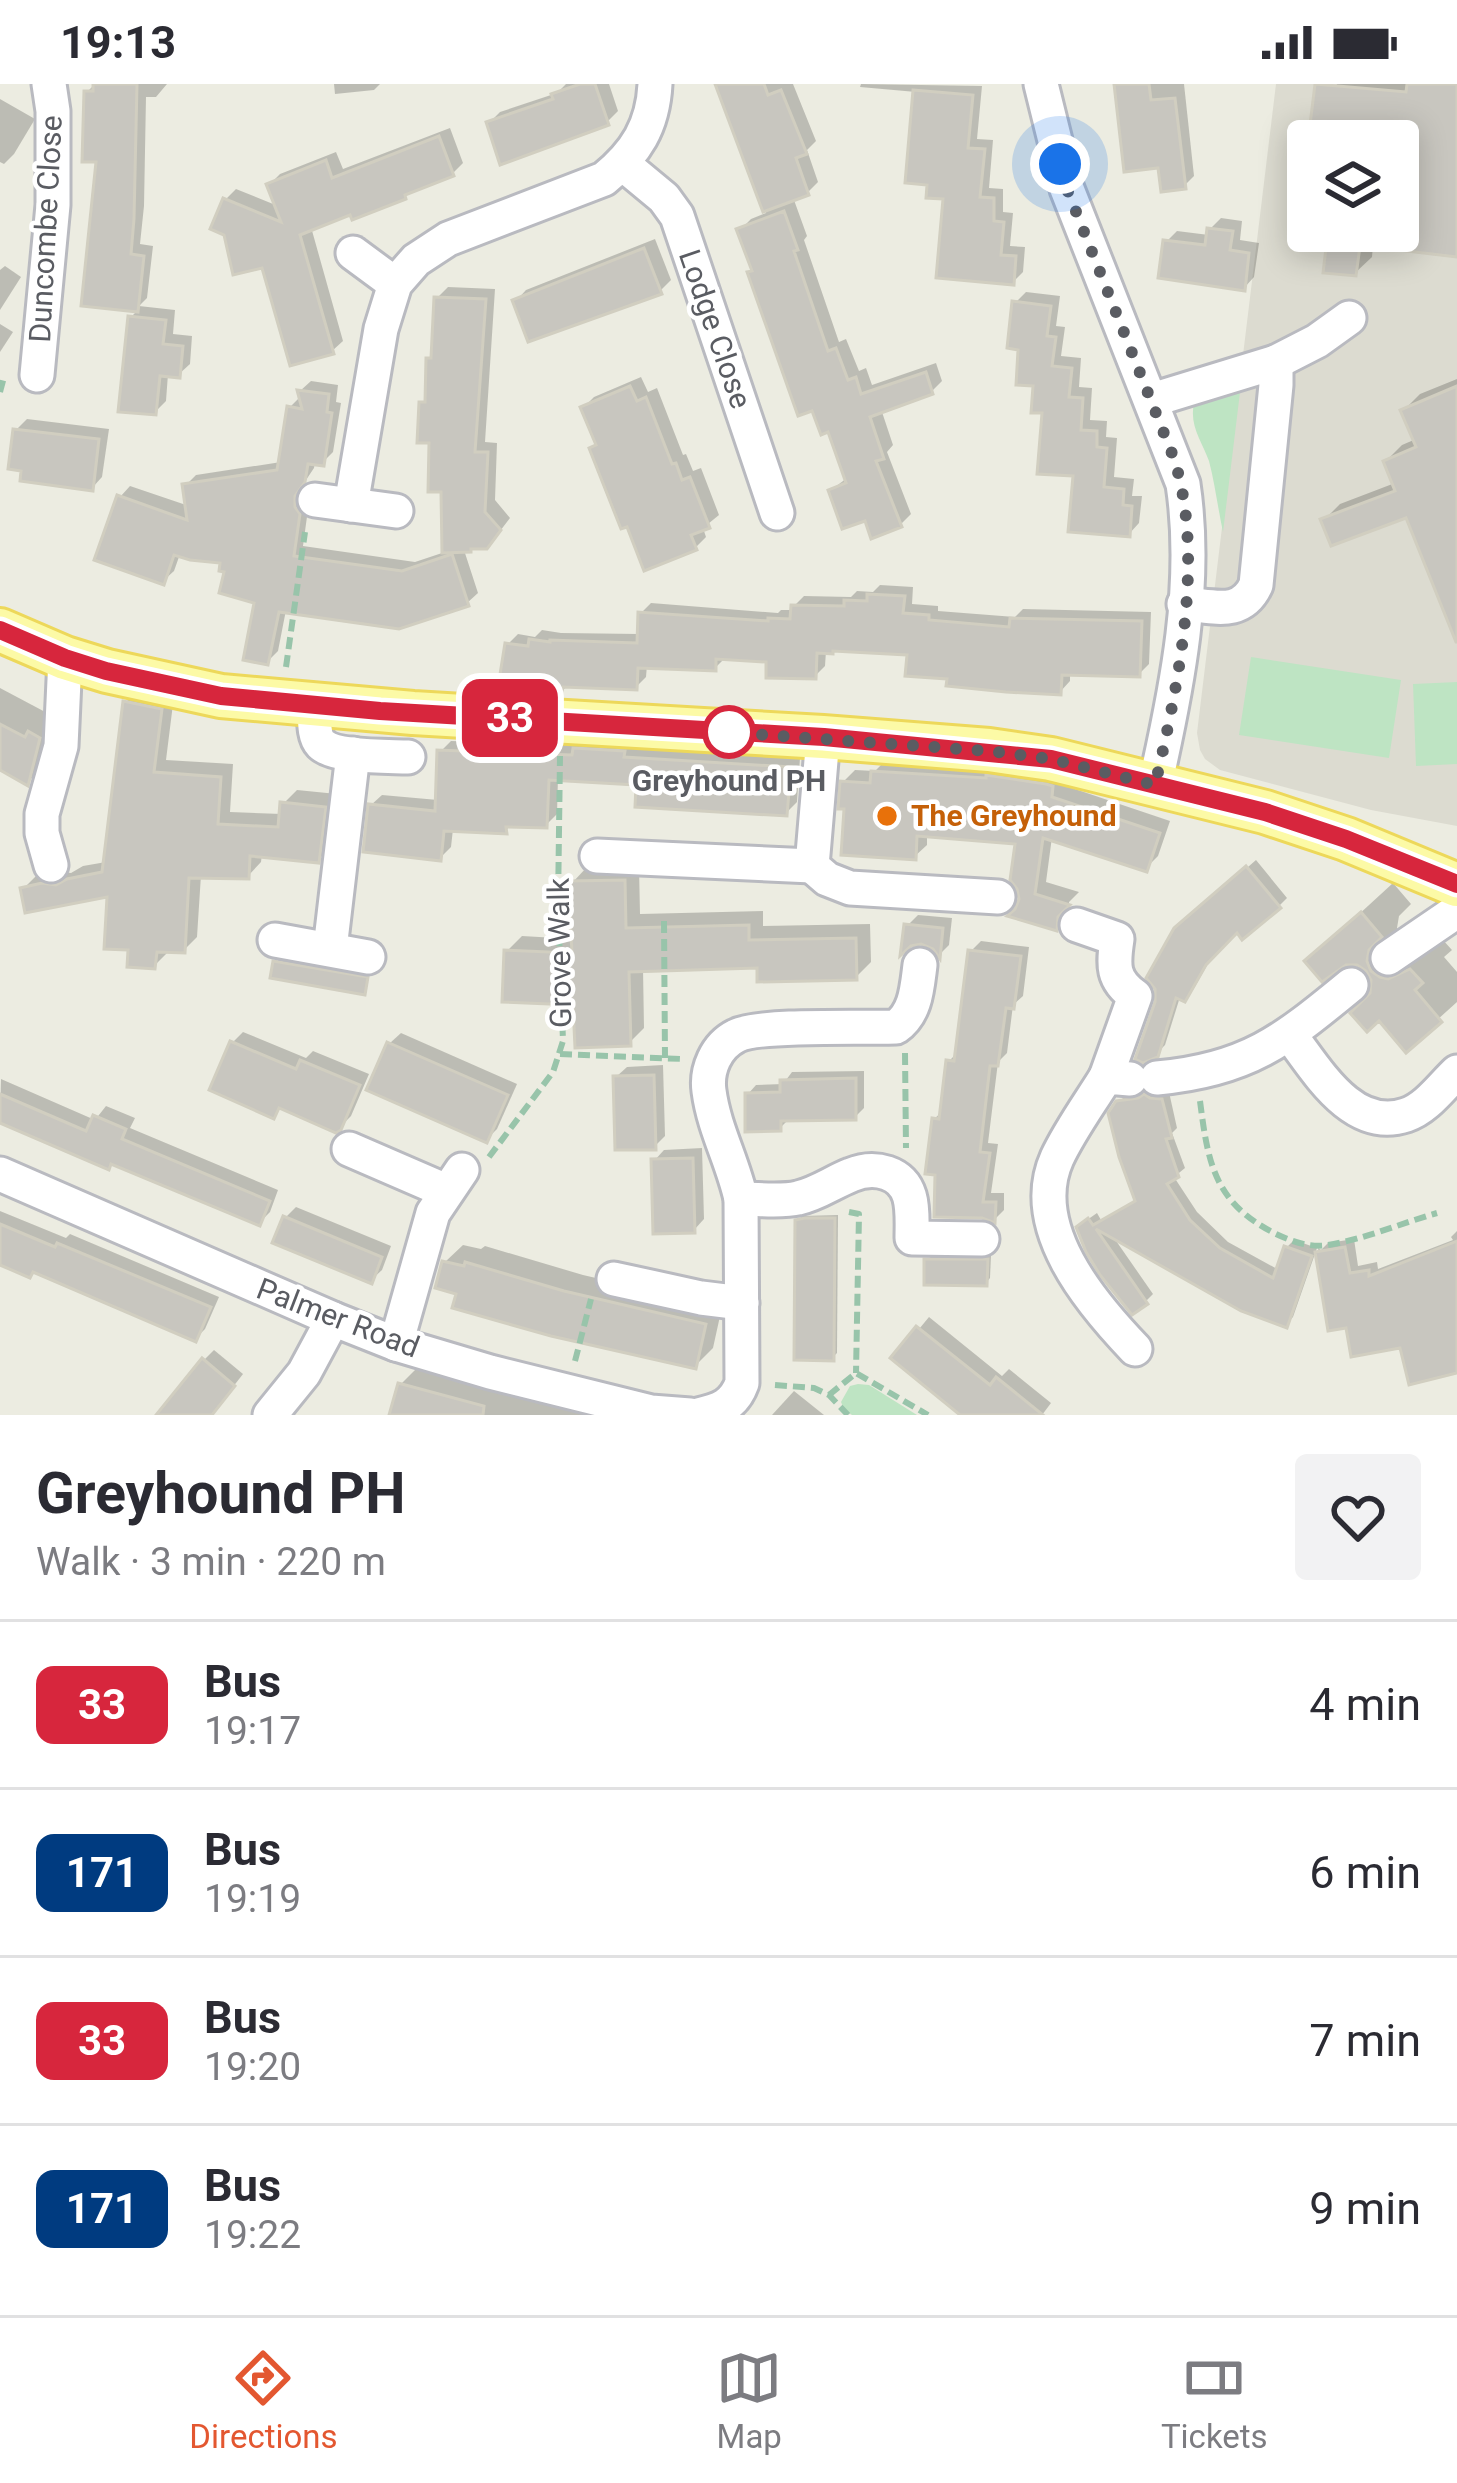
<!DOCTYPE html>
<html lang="en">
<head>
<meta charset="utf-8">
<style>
  :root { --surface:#fff; --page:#f2f2f3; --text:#2b2b33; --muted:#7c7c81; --line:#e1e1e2; --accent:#e35730 }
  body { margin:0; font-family:Roboto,sans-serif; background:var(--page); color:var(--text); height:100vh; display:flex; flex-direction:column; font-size:45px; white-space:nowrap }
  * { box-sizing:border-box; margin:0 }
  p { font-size:39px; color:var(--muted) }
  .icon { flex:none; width:66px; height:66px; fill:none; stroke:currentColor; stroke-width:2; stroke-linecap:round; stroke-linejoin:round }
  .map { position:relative; height:1331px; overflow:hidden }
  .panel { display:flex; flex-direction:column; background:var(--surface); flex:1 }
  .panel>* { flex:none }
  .badge { padding:0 24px; border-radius:18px; font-size:42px; line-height:78px }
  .controls { position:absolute; left:1287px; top:36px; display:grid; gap:24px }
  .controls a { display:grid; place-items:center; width:132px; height:132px; border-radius:12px; background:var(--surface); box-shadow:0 6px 30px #0003; font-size:60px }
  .you { position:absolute; width:60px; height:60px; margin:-30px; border:9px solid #fff; border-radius:50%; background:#1a73e8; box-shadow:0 0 0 18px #1a73e833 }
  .map>.badge { position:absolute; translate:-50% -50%; box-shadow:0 0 0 6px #fff }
  .round { display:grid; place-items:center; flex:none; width:126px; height:126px; border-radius:12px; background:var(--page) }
  .overview { display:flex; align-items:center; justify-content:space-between; height:204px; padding:0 36px }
  h1 { font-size:57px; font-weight:700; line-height:90px }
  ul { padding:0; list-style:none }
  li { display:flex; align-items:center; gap:36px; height:168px; padding:0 36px; border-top:3px solid var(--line) }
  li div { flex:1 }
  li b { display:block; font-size:45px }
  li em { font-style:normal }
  li .badge { min-width:132px; font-weight:700; text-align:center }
  .status { display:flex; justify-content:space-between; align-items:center; height:84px; padding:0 60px; background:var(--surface); direction:ltr }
  .status svg { height:33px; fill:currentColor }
  .tabs { display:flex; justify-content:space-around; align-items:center; height:168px; border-top:3px solid var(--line); background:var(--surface); font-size:33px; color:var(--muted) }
  .tabs a { display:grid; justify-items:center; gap:6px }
  .tabs .current { color:var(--accent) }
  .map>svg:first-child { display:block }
</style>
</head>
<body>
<div class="status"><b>19:13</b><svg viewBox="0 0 49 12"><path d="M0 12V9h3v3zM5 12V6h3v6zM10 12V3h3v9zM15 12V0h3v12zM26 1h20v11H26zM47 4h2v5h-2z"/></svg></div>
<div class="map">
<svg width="1457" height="1331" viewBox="0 0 1457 1331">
  <rect width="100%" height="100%" fill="#ecece1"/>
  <path fill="#dcdbd0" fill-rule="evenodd" d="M1276 0H1457V742L1371 726 1220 686 1205 675 1200 666 1197 649ZM1308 57H1398V147H1308Z"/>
  <g fill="#bee4c3">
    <path d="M1241 300 1223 448C1218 425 1215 400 1209 377 1202 357 1189 342 1194 319Z"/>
    <polygon points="1251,573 1401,596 1389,674 1239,651"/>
    <polygon points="1457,598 1457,680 1416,682 1413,600"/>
    <polygon points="858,1300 869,1301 917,1331 852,1331 844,1325 841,1318 850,1302"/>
  </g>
  <g fill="#0003">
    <polygon points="95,0 167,0 156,13 146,13 144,122 140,160 153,162 147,214 139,222 175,226 173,250 192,252 190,280 179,290 168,290 166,317 155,328 131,233 139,225 84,220 99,75 87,8"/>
    <polygon points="334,0 380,0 374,6 335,10"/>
    <polygon points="566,0 609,0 618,27 607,38 489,39 500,28 557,9"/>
    <polygon points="718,0 793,0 816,57 807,66 818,98 807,109 794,116 807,152 804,156 839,258 846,255 859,287 866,284 872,301 936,279 942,297 932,307 881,325 893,361 887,368 911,430 900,441 866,433 831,406 847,394 830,344 754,185 740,146 751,135 766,129"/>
    <polygon points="861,0 982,2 977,55 993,56 989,104 1003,105 1003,128 1013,129 1010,162 1025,163 1023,188 1013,198 946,112 916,8 860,3"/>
    <polygon points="1117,0 1184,0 1194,92 1184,102 1161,81"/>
    <polygon points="1337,0 1457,0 1457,170 1373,161 1372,173 1355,189 1330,154 1301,151 1308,88 1308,147 1398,147 1398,57 1311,57"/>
    <polygon points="0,15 35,35 14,70 4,80 0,78"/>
    <polygon points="450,44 463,79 453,89 411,105 405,112 352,127 311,143 343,257 332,267 264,181 225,116 236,105 278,122 269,101 280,90 336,68 343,85"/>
    <polygon points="1221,134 1242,137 1240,156 1259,159 1254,193 1244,204 1166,158 1177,147 1209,151 1210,145"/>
    <polygon points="655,155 671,196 660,207 516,217 526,206"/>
    <polygon points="5,182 21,193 0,226 0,186"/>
    <polygon points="448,203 495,205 485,358 497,359 495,416 510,434 497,451 464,466 478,509 467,519 286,526 278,567 267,578 258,517 228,486 223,476 180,470 174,487 163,497 120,413 130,402 189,422 186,401 196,391 281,378 289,324 302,311 300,307 311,297 338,301 336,318 341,319 333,368 322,379 315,378 314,384 304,399 305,411 309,418 303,462 415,478 445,468 444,405 422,319 428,313 429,275 434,270 437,214"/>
    <polygon points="1026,208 1060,212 1056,242 1065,243 1061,272 1081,274 1079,303 1092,304 1090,336 1107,337 1106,353 1117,354 1114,393 1134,395 1132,412 1142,412 1139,439 1129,450 1076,390 1046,327 1021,263 1015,219"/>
    <polygon points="0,240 13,248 0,268"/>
    <polygon points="641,293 648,308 657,304 683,371 686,370 693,387 701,384 719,431 703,444 706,453 695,464 598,359 583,324 594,313"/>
    <polygon points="1457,295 1457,551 1408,430 1324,436 1340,420 1395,399 1386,377 1402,361 1416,355 1404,326 1420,310"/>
    <polygon points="27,335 109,345 102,393 92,404 16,346"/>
    <polygon points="880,501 913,503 912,520 938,522 938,527 1015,533 1023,525 1151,528 1149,580 1139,590 1070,588 1070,597 1060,608 950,592 910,568 826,567 825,582 815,592 769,575 726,573 715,584 647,581 646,593 636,603 569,600 560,609 508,560 518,550 535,553 542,546 561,549 640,550 641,529 651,519 778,529 781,526 793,526 794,522 804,512 851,513 857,507 873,508"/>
    <polygon points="0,604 49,630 51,674 28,698 0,683"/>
    <polygon points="139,605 174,612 166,676 233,680 230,728 282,730 283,720 297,706 337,710 331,763 318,776 262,770 261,778 248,792 201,791 197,853 184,866 168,868 154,882 131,863 110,809 23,805 37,791 57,787 71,789 83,782 106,778 126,618"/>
    <polygon points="586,654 634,657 634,664 800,674 797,718 786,729 639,698 558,693 557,730 546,741 512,740 505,747 453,745 451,763 440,774 371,721 382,711 438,716 440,668 451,657 579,661"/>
    <polygon points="886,676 1064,690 1063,701 1170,737 1158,772 1146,784 1052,753 1046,798 1079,808 1069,818 1068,832 1057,844 1022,816 1018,757 927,749 927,761 914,773 847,723 843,698 855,686 875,687"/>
    <polygon points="1256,776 1287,814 1279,822 1237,845 1214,869 1193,906 1185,915 1180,913 1165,961 1156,970 1186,837"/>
    <polygon points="639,782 640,830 763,827 763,842 870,840 871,878 856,893 760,881 643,884 644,944 629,959 507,867 522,852 574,855 572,799 587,783"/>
    <polygon points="1393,799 1411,820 1399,832 1397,844 1402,856 1442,855 1452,866 1444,873 1457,888 1457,918 1406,964 1373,910 1374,896 1358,878 1308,877"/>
    <polygon points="918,831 952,834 949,861 940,870 907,842"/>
    <polygon points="981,857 1029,863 1023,912 1013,921 1007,969 998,978 988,1059 998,1060 991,1109 1004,1109 1004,1126 994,1136 983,1131 934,1035 943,1027 949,977 958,968 971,867"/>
    <polygon points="281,874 366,889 363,906 276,878"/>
    <polygon points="243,948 306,974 313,967 369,990 351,1032 339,1044 282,1023 274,1031 233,958"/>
    <polygon points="401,949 517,1000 497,1045 486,1056 390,959"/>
    <polygon points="663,981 665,1052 654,1063 616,993 627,983"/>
    <polygon points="864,987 864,1024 855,1033 790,1034 780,1044 748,1010 756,1001 783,1000 792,988"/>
    <polygon points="1,995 95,1036 106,1022 135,1034 130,1044 278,1106 270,1128 259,1139 0,1035"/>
    <polygon points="1153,1004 1169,1008 1177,1044 1172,1049 1185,1084 1174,1093 1197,1128 1228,1158 1279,1186 1287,1163 1294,1156 1317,1164 1293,1233 1286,1240 1112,1151 1153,1210 1146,1217 1087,1136 1097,1129 1101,1136 1137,1115 1118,1019 1126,1011 1148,1008"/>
    <polygon points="702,1064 704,1135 694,1146 654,1077 664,1066"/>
    <polygon points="296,1123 391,1162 382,1186 371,1196 285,1134"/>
    <polygon points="0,1127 66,1154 70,1150 219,1213 205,1245 195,1255 34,1185 0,1178"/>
    <polygon points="838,1131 837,1269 832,1274 798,1137 802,1132"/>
    <polygon points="1457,1147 1457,1213 1331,1243 1318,1164 1321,1166 1328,1159 1354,1155 1358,1182 1377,1178 1378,1185 1453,1156 1451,1153"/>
    <polygon points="463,1161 481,1165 485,1162 583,1191 722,1223 713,1264 695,1282 459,1208 445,1178"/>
    <polygon points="991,1171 990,1194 986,1199 927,1176 932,1172"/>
    <polygon points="929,1233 1002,1292 1009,1285 1051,1319 1042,1331 895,1274"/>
    <polygon points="214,1266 243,1290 211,1331 204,1276"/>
    <polygon points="420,1281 613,1331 392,1331 400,1301"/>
    <polygon points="794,1307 824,1331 772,1331"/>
  </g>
  <g fill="#c8c6bf" stroke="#d1cec0" stroke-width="3">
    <polygon points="93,0 137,0 134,135 131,170 144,172 138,228 81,222 96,78 82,78 84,7 93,7"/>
    <polygon points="580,0 595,0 609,41 500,81 486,38 553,15 551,10"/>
    <polygon points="715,0 764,0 768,11 781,6 807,70 796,74 809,111 763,128"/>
    <polygon points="1114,0 1149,0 1151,16 1175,14 1186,105 1161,108 1158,84 1124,88"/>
    <polygon points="1315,0 1406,8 1407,0 1457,0 1457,173 1398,166 1398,57 1308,57"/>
    <polygon points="913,6 973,11 968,64 985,65 980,113 994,114 994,137 1004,138 1001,171 1016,172 1014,201 936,194 943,115 926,114 927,101 905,99"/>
    <polygon points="439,52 454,92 405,111 406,115 352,136 350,131 300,151 334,270 290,282 262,184 233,191 224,151 210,145 223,114 281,138 266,100 326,76 332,94"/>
    <polygon points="784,127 798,166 794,167 828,267 836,264 848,296 856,293 861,310 926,288 933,310 870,333 884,375 876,377 902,443 871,455 865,437 842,445 828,406 846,399 828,348 821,351 812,327 798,332 747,188 752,187 736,145"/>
    <polygon points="1207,144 1233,147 1230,166 1249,169 1245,207 1158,194 1163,156 1205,161"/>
    <polygon points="1328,147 1362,147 1356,192 1323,189"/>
    <polygon points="644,164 662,210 528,258 512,216"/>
    <polygon points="434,213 486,215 475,368 488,368 485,428 501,446 487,465 471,465 471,468 442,469 441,408 428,408 429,359 417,359 419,318 425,318 426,274 431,274"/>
    <polygon points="1012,217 1051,222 1047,252 1056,253 1052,282 1072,284 1069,313 1083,314 1081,346 1097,347 1097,363 1107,364 1104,403 1124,405 1123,421 1132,422 1130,453 1068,448 1073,392 1037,390 1042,329 1031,329 1033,302 1016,301 1018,266 1007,264"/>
    <polygon points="128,232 166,236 163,260 183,262 180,294 160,292 156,331 118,328"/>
    <polygon points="630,302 637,317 646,313 672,380 676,379 682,396 690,393 710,444 691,451 697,466 644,487 627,443 621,445 589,364 596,361 580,323"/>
    <polygon points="1457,302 1457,558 1456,558 1406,434 1331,462 1320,435 1395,407 1383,377 1416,363 1400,326"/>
    <polygon points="297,306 329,310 327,328 332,329 324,382 308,380 305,398 295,412 295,423 300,430 294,472 402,487 452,470 469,522 399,545 279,528 268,581 243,576 254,519 219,509 224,488 219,487 220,479 190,476 174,471 164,501 94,476 117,411 187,436 182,400 277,386 287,322 302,325"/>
    <polygon points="13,345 99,355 93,407 20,397 21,387 8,385"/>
    <polygon points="867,510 905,512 903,529 929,531 929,536 1009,543 1010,534 1142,537 1140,593 1062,591 1061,611 1006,608 946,602 947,595 905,592 907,571 833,567 833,570 817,569 816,595 766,594 766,578 716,575 716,587 638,584 637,606 563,603 561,612 498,603 505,559 528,562 529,555 550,558 550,556 637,559 638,528 768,537 768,534 790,535 791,521 844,522 844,516 867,517"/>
    <polygon points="123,617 162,625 154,688 221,693 218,740 278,743 280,718 326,723 319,779 250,772 249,795 189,794 185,869 157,868 155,885 127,883 128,866 104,865 107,813 25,829 20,804 42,799 56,801 67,795 102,788"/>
    <polygon points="0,640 25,653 28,647 40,654 28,702 0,686"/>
    <polygon points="573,664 625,667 624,673 791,683 787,732 635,723 636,701 549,696 547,744 506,743 507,750 444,747 441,777 363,768 368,720 435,727 437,666 572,671"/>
    <polygon points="871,687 986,694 986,691 1046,700 1053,702 1052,713 1160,749 1147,788 1043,754 1035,810 1070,821 1058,833 1057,847 1007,832 1015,825 1019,815 1017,805 1010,796 1015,760 917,752 916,776 841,771 844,725 838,725 840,697 870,699"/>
    <polygon points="1246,782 1281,824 1242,856 1237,849 1206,881 1185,918 1176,914 1158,973 1143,979 1135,975 1155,918 1155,905 1146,894 1174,844"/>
    <polygon points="625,796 626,844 749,841 749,856 856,854 857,896 757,898 757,884 629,888 631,962 575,964 573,921 502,918 504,866 572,869 568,797"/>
    <polygon points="1361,828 1382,853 1369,866 1367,877 1371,887 1380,893 1388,895 1410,885 1423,899 1415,906 1442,938 1406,969 1379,937 1367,948 1350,929 1370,909 1371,896 1366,887 1357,881 1346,881 1322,898 1304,877"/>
    <polygon points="904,840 943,844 940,875 933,865 921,860 911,862 900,872"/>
    <polygon points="968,866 1021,872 1014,925 1006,924 998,982 990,982 980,1068 990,1069 983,1118 996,1118 995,1139 982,1134 934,1133 935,1091 925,1090 932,1034 939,1035 946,976 954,977"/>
    <polygon points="273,877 368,893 365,911 270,894"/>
    <polygon points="230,957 296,985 300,976 360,1001 341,1046 336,1049 279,1024 274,1035 209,1006"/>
    <polygon points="387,958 508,1011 487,1059 366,1006"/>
    <polygon points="654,991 656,1066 615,1066 613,992"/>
    <polygon points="856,994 856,1036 781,1037 781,1047 745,1048 745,1009 780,1008 780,996"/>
    <polygon points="0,1010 86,1047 93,1031 126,1045 122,1055 270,1117 260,1142 111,1080 109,1086 0,1039"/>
    <polygon points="1144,1010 1150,1014 1162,1015 1172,1054 1166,1055 1179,1093 1167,1100 1190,1136 1220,1164 1273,1194 1284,1162 1312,1172 1287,1244 1241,1227 1096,1145 1148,1220 1132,1231 1100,1191 1086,1168 1076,1143 1088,1134 1093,1141 1135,1117 1119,1073 1108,1029 1116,1017 1138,1014"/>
    <polygon points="693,1074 695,1149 653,1150 651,1075"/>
    <polygon points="283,1132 382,1173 372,1200 272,1159"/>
    <polygon points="805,1134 835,1134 834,1277 794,1276 795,1136"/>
    <polygon points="0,1140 55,1163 57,1159 211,1223 196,1258 33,1188 30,1194 0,1181"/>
    <polygon points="1457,1157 1457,1289 1409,1301 1400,1264 1351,1273 1346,1244 1328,1247 1315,1168 1345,1163 1350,1189 1369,1186 1369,1192"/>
    <polygon points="924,1175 988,1175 987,1202 924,1201"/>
    <polygon points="442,1177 464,1182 465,1178 564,1207 706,1240 696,1285 551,1252 452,1224 456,1210 435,1204"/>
    <polygon points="916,1242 990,1301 996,1293 1043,1331 960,1331 890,1274"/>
    <polygon points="202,1274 235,1302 212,1331 156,1331"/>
    <polygon points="398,1299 484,1322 483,1331 389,1331"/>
  </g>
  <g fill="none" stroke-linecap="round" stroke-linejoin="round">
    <g stroke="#b9bac0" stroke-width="39">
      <g id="minor">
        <path d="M1041 0 1067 105 1183 400C1198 499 1177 604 1155 701"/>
        <polyline points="623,80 664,114 677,132 777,429"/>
        <polyline points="353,169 395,200"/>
        <polyline points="1276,278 1317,257 1349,234"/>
        <polyline points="37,291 53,121 53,27 49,0"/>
        <path d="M1152 316 1276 278V301L1256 501C1241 533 1214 522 1184 520"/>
        <polyline points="315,416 396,427"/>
        <path d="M351 421 381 245 395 200 416 176 448 155 604 95C636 69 653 42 655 0"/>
        <path d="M314 622C315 633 313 652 321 660 335 674 389 672 408 673"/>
        <polyline points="823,653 812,782 827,795 850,804 998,813"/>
        <polyline points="597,772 812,782"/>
        <polyline points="51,781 42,749 42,730 61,662 65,574"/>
        <path d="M1077 841 1117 855C1113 881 1112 896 1135 912L1106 993"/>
        <polyline points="275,856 368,873"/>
        <polyline points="330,865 353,670"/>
        <polyline points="1388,874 1457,827"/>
        <path d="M1290 951C1317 986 1352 1049 1406 1031 1427 1024 1442 1002 1457 988"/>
        <path d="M1157 994C1247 986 1283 957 1351 901"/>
        <path d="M1130 995 1106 993C1090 1019 1070 1046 1057 1074 1026 1143 1091 1219 1135 1265"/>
        <polyline points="349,1065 446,1107"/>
        <polyline points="0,1090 333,1235 396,1260 490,1288 651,1328 690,1331"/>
        <path d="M741 1115C759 1115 781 1118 798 1114 817 1110 833 1098 851 1091 863 1086 875 1085 887 1089 916 1099 912 1129 912 1154L982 1155"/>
        <polyline points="614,1195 701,1214 742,1219"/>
        <polyline points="396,1260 433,1129 462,1086"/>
        <polyline points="270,1331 304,1289 333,1235"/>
        <path d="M698 1331C720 1326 734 1321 742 1299L741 1115C733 1078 714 1045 709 1007 706 986 716 962 736 952 758 940 864 944 896 943 916 929 917 904 920 881"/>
      </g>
    </g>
    <g stroke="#edd85a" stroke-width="48">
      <polyline id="major" points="0,546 65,574 107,587 221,612 413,629 823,653 989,666 1051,675 1265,728 1346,755 1457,801"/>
    </g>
    <g stroke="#98c4aa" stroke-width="6" stroke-dasharray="12 6" stroke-linecap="butt">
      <polyline points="0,308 4,293"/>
      <polyline points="286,583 305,448"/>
      <polyline points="664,837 665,974"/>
      <polyline points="905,969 906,1064"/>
      <polyline points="560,970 683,975"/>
      <path d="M1200 1017C1208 1079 1214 1118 1274 1149 1291 1157 1309 1164 1328 1161 1365 1155 1402 1139 1437 1129"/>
      <polyline points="489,1073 553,988 563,957 558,822 560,672"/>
      <polyline points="849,1128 859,1130 856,1289"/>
      <polyline points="575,1277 591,1215"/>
      <polyline points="775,1301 814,1304 829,1311 848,1331"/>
      <polyline points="829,1311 856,1289 928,1331"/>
    </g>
    <use href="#minor" stroke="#fff" stroke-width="33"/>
    <use href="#major" stroke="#fcfaa6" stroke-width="42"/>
  </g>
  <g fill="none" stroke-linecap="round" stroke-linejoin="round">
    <g stroke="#fff" stroke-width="27">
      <polyline id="line" points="0,546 65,574 106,587 221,612 380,627 824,653 1051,675 1265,728 1346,755 1457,800"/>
    </g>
    <use href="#line" stroke="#d7263d" stroke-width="18"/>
    <path stroke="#5a5c62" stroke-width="12" stroke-dasharray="0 21.6" d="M729 648H724L989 667 1051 675 1155 701C1178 603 1206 469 1173 372L1067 105 1060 80"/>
  </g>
  <circle fill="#fff" stroke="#d7263d" stroke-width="6" cx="729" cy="648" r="24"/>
  <circle fill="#e8710a" stroke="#fff" stroke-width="4.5" cx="887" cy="732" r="12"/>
  <g text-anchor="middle" stroke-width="9" stroke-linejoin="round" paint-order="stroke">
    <g font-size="30" fill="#5a5c62" stroke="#fff">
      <text transform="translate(46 145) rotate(-87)" y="10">Duncombe Close</text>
      <text transform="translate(715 245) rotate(71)" y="10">Lodge Close</text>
      <text transform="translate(560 869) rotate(-91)" y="10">Grove Walk</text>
      <text transform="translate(338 1234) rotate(21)" y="10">Palmer Road</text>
    </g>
    <g font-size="30" font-weight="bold" fill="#5a5c62" stroke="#fff">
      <text x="729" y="707">Greyhound PH</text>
    </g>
    <g font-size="30" font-weight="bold" fill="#c56008" stroke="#fff" text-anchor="start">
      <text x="911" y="742">The Greyhound</text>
    </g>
  </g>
</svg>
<div class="controls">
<a><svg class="icon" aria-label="layers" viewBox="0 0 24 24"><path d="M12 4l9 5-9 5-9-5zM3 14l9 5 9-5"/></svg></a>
</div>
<div class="you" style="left:1060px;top:80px"></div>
<b class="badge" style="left:510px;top:634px;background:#d7263d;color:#fff">33</b>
</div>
<section class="panel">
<div class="overview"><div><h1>Greyhound PH</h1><p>Walk · 3 min · 220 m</p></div><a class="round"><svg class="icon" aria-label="heart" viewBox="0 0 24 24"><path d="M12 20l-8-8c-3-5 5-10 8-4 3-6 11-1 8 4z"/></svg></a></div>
<ul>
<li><span class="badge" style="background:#d7263d;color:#fff">33</span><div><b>Bus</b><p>19:17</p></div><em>4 min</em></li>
<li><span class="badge" style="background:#003b80;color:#fff">171</span><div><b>Bus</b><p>19:19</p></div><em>6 min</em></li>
<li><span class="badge" style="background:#d7263d;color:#fff">33</span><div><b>Bus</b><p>19:20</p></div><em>7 min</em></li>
<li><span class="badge" style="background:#003b80;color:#fff">171</span><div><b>Bus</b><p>19:22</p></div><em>9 min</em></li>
</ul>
</section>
<nav class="tabs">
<a class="current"><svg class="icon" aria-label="directions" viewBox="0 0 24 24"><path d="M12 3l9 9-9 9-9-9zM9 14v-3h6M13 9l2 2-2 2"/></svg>Directions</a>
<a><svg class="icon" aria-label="map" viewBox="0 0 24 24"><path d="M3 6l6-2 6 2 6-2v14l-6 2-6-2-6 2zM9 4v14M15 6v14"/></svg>Map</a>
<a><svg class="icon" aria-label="tickets" viewBox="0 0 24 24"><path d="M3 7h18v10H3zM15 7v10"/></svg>Tickets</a>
</nav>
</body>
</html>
